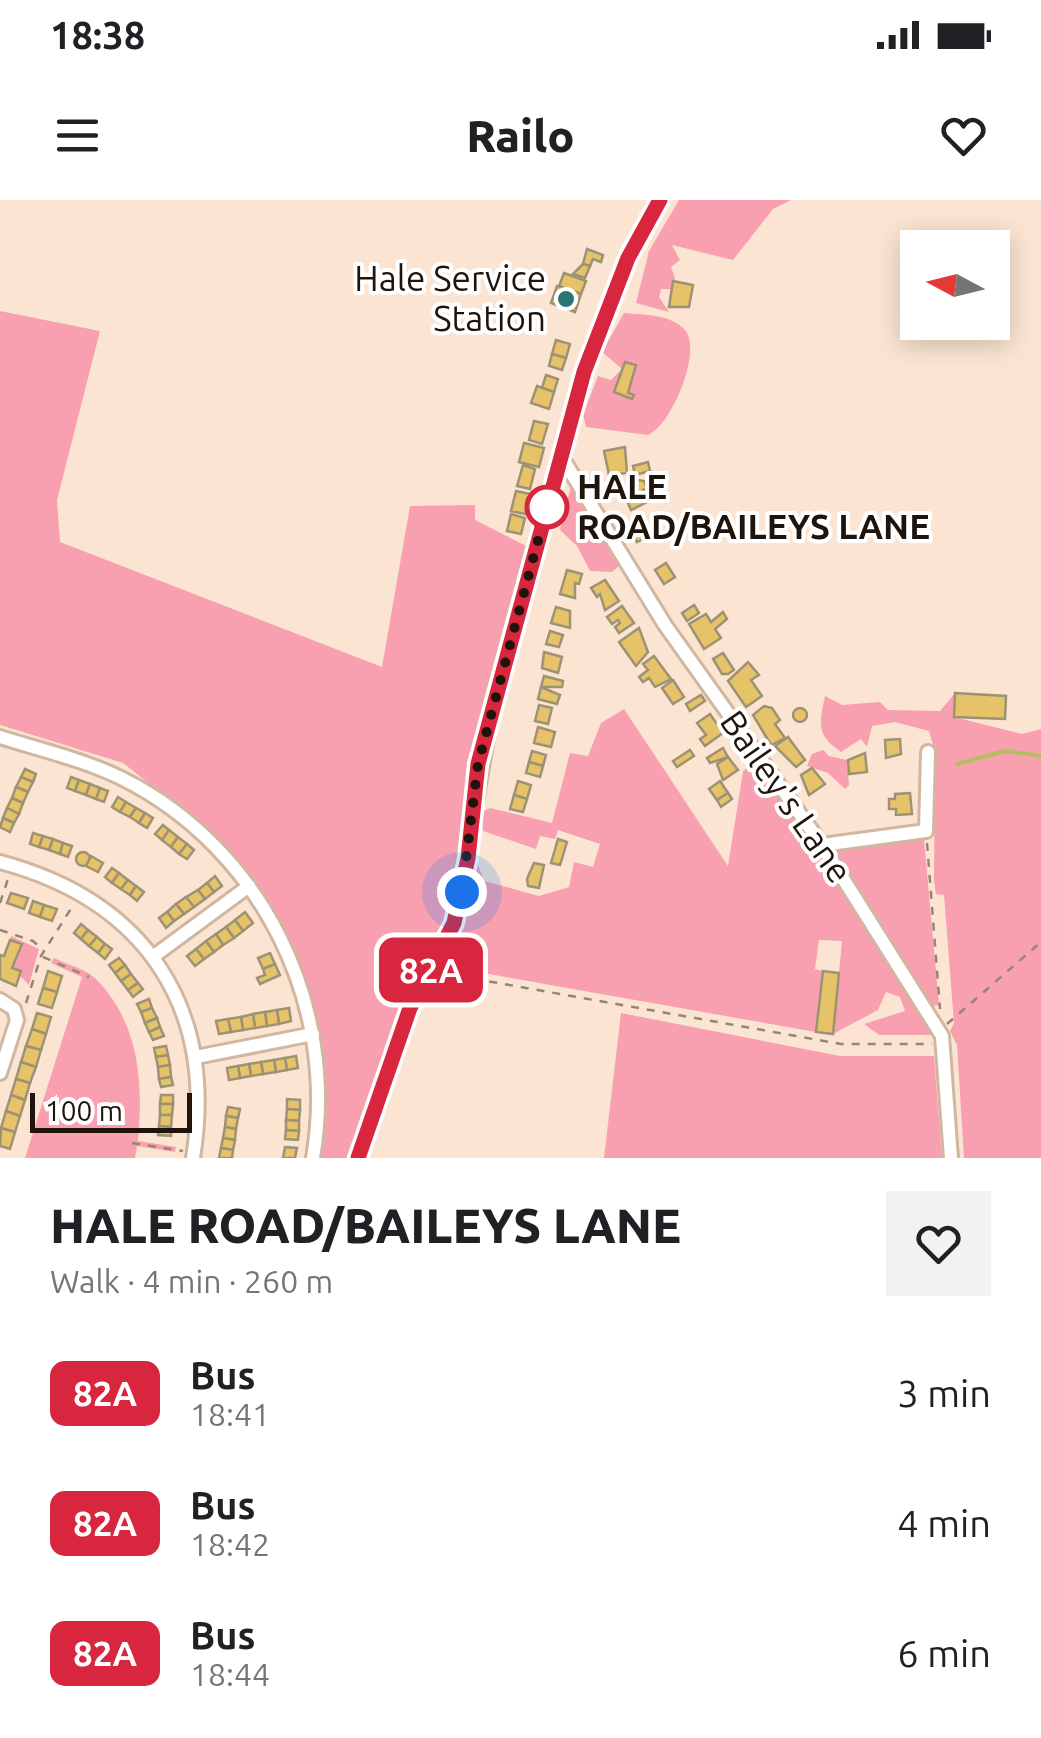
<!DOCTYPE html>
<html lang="en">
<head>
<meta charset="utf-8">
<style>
  :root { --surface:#fff; --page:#f2f2f2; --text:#202124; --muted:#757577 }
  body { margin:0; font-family:Ubuntu,sans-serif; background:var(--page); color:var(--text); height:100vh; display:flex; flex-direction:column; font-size:38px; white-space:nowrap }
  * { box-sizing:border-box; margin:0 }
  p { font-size:32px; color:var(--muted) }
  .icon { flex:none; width:55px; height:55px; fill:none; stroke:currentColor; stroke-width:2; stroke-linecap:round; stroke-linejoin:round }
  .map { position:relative; height:958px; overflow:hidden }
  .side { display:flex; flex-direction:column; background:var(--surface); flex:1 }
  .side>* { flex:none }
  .badge { padding:0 20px; border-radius:15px; font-size:35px; line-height:65px }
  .needle { width:65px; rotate:277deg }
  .tools { position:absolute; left:900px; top:30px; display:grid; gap:20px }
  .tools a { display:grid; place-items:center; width:110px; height:110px; border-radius:0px; background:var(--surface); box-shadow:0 5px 25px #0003; font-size:50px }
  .scale { position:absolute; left:30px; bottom:25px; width:162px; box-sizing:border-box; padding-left:10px; border:5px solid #1e140c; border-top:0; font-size:28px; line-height:35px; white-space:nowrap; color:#1e140c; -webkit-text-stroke:8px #fff; paint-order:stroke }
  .you { position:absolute; width:50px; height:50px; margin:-25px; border:8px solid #fff; border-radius:50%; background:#1a73e8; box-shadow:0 0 0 15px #1a73e833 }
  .map>.badge { position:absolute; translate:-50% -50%; box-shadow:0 0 0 5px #fff }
  .round { display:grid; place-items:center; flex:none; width:105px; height:105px; border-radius:0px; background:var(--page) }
  .head { display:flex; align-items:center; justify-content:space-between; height:170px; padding:0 50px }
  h1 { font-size:48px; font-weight:800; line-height:75px }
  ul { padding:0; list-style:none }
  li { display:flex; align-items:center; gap:30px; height:130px; padding:0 50px }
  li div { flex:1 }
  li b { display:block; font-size:38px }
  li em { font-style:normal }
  li .badge { min-width:110px; font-weight:700; text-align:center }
  .status { display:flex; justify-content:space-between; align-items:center; height:70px; padding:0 50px; background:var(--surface); direction:ltr }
  .status svg { height:28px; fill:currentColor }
  header { display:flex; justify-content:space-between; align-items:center; height:130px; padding:0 50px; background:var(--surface); font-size:45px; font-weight:800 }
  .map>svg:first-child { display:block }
</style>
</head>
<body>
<div class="status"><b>18:38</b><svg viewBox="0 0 49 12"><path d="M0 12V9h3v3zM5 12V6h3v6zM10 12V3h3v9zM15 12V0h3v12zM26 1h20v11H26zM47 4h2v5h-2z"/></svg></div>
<header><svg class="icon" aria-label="menu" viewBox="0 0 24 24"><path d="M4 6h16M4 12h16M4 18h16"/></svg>Railo<svg class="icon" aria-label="heart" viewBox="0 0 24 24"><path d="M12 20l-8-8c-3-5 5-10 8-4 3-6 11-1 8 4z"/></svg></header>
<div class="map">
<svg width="1041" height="958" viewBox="0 0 1041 958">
  <rect width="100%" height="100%" fill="#fbe5d2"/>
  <g fill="#f8a0b0">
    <polygon points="679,0 791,0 773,9 733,60 672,45 680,60 671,67 675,78 671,89 661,89 659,97 669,112 636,103 649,51"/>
    <polygon points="0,111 100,131 57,300 60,342 382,467 410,306 475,305 475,320 530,348 494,495 475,553 455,681 446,715 404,805 352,958 319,958 322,869 314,811 296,756 252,682 166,597 123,563 0,525"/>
    <path d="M624 113C644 115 671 114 685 130 703 151 671 226 648 235L586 227 583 214 598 176 611 180 622 169 602 152Z"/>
    <polygon points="571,286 621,364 612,372 590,371 577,346 560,330"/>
    <path d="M955 493 954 517 1022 534 1041 529V958H964L957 845 950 831 954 823 944 695 936 694 934 680 935 552 929 531 895 522 872 526 867 547 861 539 841 552C816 535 819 524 825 496L842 505 880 502 888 510 940 511Z"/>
    <polygon points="624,509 728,666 743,571 757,560 931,830 930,835 879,835 864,824 905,811 900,797 886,792 878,810 833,834 842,741 819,740 815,769 823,771 816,832 460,769 446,763 471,698 477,662 484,681 539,696 569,687 574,662 593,667 600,644 558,630 555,639 540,636 536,649 483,631 482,612 490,608 552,623 570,553 588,556 601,523"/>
    <polygon points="823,550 829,556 847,560 849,585 845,589 828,573 807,566 812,554"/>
    <polygon points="924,639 939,805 927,807 835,655 836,651"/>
    <polygon points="11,736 39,749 29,785 12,768 22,744 10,740"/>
    <path d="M54 758C66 764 86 769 96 779 140 824 143 882 138 941L176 947 175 952 137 946 135 958H25L82 777 51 763Z"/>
    <polygon points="621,813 840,856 934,856 942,958 604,958"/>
  </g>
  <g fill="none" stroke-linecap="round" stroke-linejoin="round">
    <polyline stroke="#b1be62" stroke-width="4" points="957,564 1005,551 1041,556"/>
  </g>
  <g fill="#e6c368" stroke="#9e9274" stroke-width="2.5">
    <polygon points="587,49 603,55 601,62 593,59 590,66 583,64"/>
    <polygon points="583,64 590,66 585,78 573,74"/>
    <polygon points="564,73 586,81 581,94 559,86"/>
    <polygon points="673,81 693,85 689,107 669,107"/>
    <polygon points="557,86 581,94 575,112 551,103"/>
    <polygon points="556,140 570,144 566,158 552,154"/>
    <polygon points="552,154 566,158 562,170 549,166"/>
    <polygon points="625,162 636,165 628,193 634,195 632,199 614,192"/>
    <polygon points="546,175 558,179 554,192 542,188"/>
    <polygon points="537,186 554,192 549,209 531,203"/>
    <polygon points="534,221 548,224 542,244 529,240"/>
    <polygon points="524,243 544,248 539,267 519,262"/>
    <polygon points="625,247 627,273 609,275 604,251"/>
    <polygon points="648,262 650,271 635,275 633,266"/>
    <polygon points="523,265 535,269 530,289 517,286"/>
    <polygon points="638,280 644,281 647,288 643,290 651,300 631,310 628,303 632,301 622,287"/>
    <polygon points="516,291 530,294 525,314 511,311"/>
    <polygon points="511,314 525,318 521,334 507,331"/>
    <polygon points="640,323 647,337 637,342 630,329"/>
    <polygon points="666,363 675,377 664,384 655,370"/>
    <polygon points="567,370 582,374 579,384 575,383 575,398 560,394"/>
    <polygon points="605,380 619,401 605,410 600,394 597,397 591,388"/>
    <polygon points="694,405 699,413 687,421 682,413"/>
    <polygon points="622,406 634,423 619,433 615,427 620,423 618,420 612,424 607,417"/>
    <polygon points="556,407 570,411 570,428 551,423"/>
    <polygon points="723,412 727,419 715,429 721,438 704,449 689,424 706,414 711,422"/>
    <polygon points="639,428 648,452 636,466 619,442"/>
    <polygon points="550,431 563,435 559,447 546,444"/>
    <polygon points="544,452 562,457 558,473 542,468"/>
    <polygon points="723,453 734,470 728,474 722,474 713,459"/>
    <polygon points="654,456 671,479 655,487 649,478 643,482 639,477 648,470 643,464"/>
    <polygon points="748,462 759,475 751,480 762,496 746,507 728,481"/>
    <polygon points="544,476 563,481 562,487 541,487"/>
    <polygon points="673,480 684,497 673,504 662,488"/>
    <polygon points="541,487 560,495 557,504 538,499"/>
    <polygon points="955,493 1006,496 1005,519 954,517"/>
    <polygon points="701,495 705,501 690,511 686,504"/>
    <polygon points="539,505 552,508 548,524 535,521"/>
    <polygon points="764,506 772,508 780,520 775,524 785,538 771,545 753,515"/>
    <circle cx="800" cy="515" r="7"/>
    <polygon points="710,514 723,533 705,546 700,539 706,535 697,523"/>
    <polygon points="538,527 555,532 551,547 534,543"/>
    <polygon points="788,537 805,560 796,567 775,546"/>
    <polygon points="900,539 901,554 886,558 885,540"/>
    <polygon points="723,548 728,557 710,563 707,558"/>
    <polygon points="690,550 694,556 677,567 673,561"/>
    <polygon points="532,551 546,555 543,566 529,562"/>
    <polygon points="865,553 867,572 849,574 848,560"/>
    <polygon points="728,557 738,570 723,580 717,564"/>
    <polygon points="529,562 543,566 540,577 526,573"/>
    <polygon points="812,568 825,584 809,595 801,575"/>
    <polygon points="25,569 36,574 33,582 21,577"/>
    <polygon points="21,577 33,582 28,592 16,587"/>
    <polygon points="71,577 79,580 75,591 67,588"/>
    <polygon points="79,580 90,584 86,595 75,591"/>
    <polygon points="518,581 531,585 527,599 514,595"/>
    <polygon points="720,581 728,593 717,600 709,589"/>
    <polygon points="90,584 100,588 96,599 86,595"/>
    <polygon points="16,587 28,592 23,603 12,598"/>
    <polygon points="100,588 108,591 104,602 96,599"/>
    <polygon points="728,593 732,599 721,607 717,600"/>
    <polygon points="910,593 912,614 896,615 896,609 889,609 889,599 895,599 895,594"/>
    <polygon points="514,595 527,599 523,612 510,609"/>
    <polygon points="118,597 126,602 120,612 112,607"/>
    <polygon points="12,598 23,603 19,614 7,608"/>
    <polygon points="126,602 136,608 130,617 120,612"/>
    <polygon points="7,608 19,614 14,623 3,618"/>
    <polygon points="136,608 145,613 139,623 130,617"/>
    <polygon points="145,613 153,618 147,628 139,623"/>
    <polygon points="3,618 14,623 10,632 0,627"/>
    <polygon points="163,625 169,630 162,640 155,634"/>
    <polygon points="169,630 178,637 171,647 162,640"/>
    <polygon points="33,633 43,636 39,647 30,644"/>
    <polygon points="43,636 53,639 49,650 39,647"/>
    <polygon points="178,637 187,644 179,654 171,647"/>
    <polygon points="53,639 63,643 60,654 49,650"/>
    <polygon points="558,639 567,642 560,665 551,663"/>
    <polygon points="63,643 72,646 68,657 60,654"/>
    <polygon points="187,644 194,650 187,659 179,654"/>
    <circle cx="83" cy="659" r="7"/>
    <polygon points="91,656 103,663 98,672 86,666"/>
    <polygon points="534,663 544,665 539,688 528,686 527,679"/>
    <polygon points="112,668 119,673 112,683 105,677"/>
    <polygon points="119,673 128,680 121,689 112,683"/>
    <polygon points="215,676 222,686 214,692 207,683"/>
    <polygon points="128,680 136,686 130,695 121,689"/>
    <polygon points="207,683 214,692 205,699 198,690"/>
    <polygon points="136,686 144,692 137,701 130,695"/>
    <polygon points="198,690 205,699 194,707 186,697"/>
    <polygon points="11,693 28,698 24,709 7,703"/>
    <polygon points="186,697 194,707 184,714 176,704"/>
    <polygon points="33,701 44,705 40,717 29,713"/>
    <polygon points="176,704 184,714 174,721 167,712"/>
    <polygon points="44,705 57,709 52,721 40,717"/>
    <polygon points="167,712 174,721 166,728 159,718"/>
    <polygon points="245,712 253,723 243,731 235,720"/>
    <polygon points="235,720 243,731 234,738 226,727"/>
    <polygon points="81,724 88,730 81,739 74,733"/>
    <polygon points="226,727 234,738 223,745 216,734"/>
    <polygon points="88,730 97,737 89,746 81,739"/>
    <polygon points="216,734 223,745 214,752 206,741"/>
    <polygon points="97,737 105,744 98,753 89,746"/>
    <polygon points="10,740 22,744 12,768 21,771 16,786 0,779 0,755 4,756"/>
    <polygon points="206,741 214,752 204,759 196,749"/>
    <polygon points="105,744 112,749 105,759 98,753"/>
    <polygon points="196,749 204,759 195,766 187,756"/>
    <polygon points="270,753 275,764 263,769 258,758"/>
    <polygon points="119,758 125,765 115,773 109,765"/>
    <polygon points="275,764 280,775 260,784 257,778 265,775 263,769"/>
    <polygon points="125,765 131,774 121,781 115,773"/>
    <polygon points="48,771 62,776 57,792 43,788"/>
    <polygon points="823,771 839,773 833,834 816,832"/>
    <polygon points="131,774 138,783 128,790 121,781"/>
    <polygon points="138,783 143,789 133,797 128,790"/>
    <polygon points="43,788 57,792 52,808 38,804"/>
    <polygon points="149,799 152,808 141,812 137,804"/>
    <polygon points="152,808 157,818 145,823 141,812"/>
    <polygon points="289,808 291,821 279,824 277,810"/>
    <polygon points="277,810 279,824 267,826 265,812"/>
    <polygon points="265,812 267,826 255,828 253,814"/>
    <polygon points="37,813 51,817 46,834 32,829"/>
    <polygon points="253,814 255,828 243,830 241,817"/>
    <polygon points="241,817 243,830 231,832 228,819"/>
    <polygon points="157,818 160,827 149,832 145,823"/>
    <polygon points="228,819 231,832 219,834 216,821"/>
    <polygon points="160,827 164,836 153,840 149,832"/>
    <polygon points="32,829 46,834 41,850 26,846"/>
    <polygon points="26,846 41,850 36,867 21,862"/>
    <polygon points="166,846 168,855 156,857 154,848"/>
    <polygon points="168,855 170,865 158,867 156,857"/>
    <polygon points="296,856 298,868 287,870 285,858"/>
    <polygon points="285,858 287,870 276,872 274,860"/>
    <polygon points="274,860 276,872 263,874 261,862"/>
    <polygon points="21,862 36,867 30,883 16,879"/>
    <polygon points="261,862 263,874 251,876 249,864"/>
    <polygon points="249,864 251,876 240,878 238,866"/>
    <polygon points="170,865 171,877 159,879 158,867"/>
    <polygon points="238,866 240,878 229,880 227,868"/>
    <polygon points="171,877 173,885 161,887 159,879"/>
    <polygon points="16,879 30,883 25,900 11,895"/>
    <polygon points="11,895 25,900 20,916 6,911"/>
    <polygon points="161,895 173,895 173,904 160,904"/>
    <polygon points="287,899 300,900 300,910 287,909"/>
    <polygon points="160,904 173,904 172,915 160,915"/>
    <polygon points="228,907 240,909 238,918 226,916"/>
    <polygon points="287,909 300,910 299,921 286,920"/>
    <polygon points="6,911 20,916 15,932 1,928"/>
    <polygon points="160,915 172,915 171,927 159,926"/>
    <polygon points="226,916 238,918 236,929 225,927"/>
    <polygon points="286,920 299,921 299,931 286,930"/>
    <polygon points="159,926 171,927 171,936 158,935"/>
    <polygon points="225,927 236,929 235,940 223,938"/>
    <polygon points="1,928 15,932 10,949 0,946"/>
    <polygon points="286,930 299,931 298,940 285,939"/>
    <polygon points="223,938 235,940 233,950 221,948"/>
    <polygon points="285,947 297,948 295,958 283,958"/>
    <polygon points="221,948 233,950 232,958 219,958"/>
  </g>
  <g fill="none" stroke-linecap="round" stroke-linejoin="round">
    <g stroke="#d2b7a0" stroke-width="18">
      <g id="minor">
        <polyline points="561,256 665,425 822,645 942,836 951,958"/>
        <path d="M0 537C41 550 85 560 123 579 262 649 339 806 313 958"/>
        <polyline points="822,645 926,631 928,552"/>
        <path d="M0 662C146 701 217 808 193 958"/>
        <polyline points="154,756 249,686"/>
        <polyline points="0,800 14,809 17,820 0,873"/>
        <polyline points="196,857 313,834"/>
      </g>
    </g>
    <g stroke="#d2b7a0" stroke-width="20">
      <polyline id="tertiary" points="358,958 410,808 454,723 492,504 584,172 628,58 660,0"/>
    </g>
    <g stroke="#968577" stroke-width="2.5" stroke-dasharray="8 8" stroke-linecap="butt">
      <polyline points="927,643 940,809"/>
      <polyline points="0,703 9,676"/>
      <polyline points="0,730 33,741 43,750"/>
      <polyline points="43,757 89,777"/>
      <polyline points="442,773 841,844 932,844"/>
      <polyline points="26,803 41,756 72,707"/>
      <polyline points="947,824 1041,742"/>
      <polyline points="132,943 183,951"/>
    </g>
    <use href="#minor" stroke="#fff" stroke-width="12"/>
    <use href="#tertiary" stroke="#fff" stroke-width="15"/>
  </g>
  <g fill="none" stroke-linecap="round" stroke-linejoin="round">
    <g stroke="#fff" stroke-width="22">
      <polyline id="line" points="358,958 410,808 454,723 468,658 478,564 584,172 628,58 660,0"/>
    </g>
    <use href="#line" stroke="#d7263d" stroke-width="15"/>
    <polyline stroke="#1e140c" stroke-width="10" stroke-dasharray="0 18" points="462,692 478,564 551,292 547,307"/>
  </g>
  <circle fill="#2b7577" stroke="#fff" stroke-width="4" cx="566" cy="99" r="10"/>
  <circle fill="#fff" stroke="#d7263d" stroke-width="5" cx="547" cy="307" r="20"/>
  <g text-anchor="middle" stroke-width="8" stroke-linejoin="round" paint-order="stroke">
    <g font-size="35" fill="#1e140c" stroke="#fff" text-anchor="end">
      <text x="546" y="91">Hale Service<tspan x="546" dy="40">Station</tspan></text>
    </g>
    <g font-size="35" font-weight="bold" fill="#1e140c" stroke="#fff" text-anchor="start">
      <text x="577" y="299">HALE<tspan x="577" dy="40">ROAD/BAILEYS LANE</tspan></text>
    </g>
    <g font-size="35" fill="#1e140c" stroke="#fff">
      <text transform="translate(786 597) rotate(55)" y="12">Bailey's Lane</text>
    </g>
  </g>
</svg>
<div class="tools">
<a><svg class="needle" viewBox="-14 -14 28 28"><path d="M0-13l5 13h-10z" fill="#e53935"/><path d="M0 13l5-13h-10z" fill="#757577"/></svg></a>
</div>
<div class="scale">100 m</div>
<div class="you" style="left:462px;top:692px"></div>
<b class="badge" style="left:431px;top:770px;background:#d7263d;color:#fff">82A</b>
</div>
<section class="side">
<div class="head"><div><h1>HALE ROAD/BAILEYS LANE</h1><p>Walk · 4 min · 260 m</p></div><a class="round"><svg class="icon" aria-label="heart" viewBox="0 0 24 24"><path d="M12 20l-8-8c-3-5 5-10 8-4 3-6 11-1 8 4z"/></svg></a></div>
<ul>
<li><span class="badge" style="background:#d7263d;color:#fff">82A</span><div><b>Bus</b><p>18:41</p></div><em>3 min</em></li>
<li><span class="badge" style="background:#d7263d;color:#fff">82A</span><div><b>Bus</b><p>18:42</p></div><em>4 min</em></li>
<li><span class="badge" style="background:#d7263d;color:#fff">82A</span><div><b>Bus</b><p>18:44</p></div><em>6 min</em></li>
</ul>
</section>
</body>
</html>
